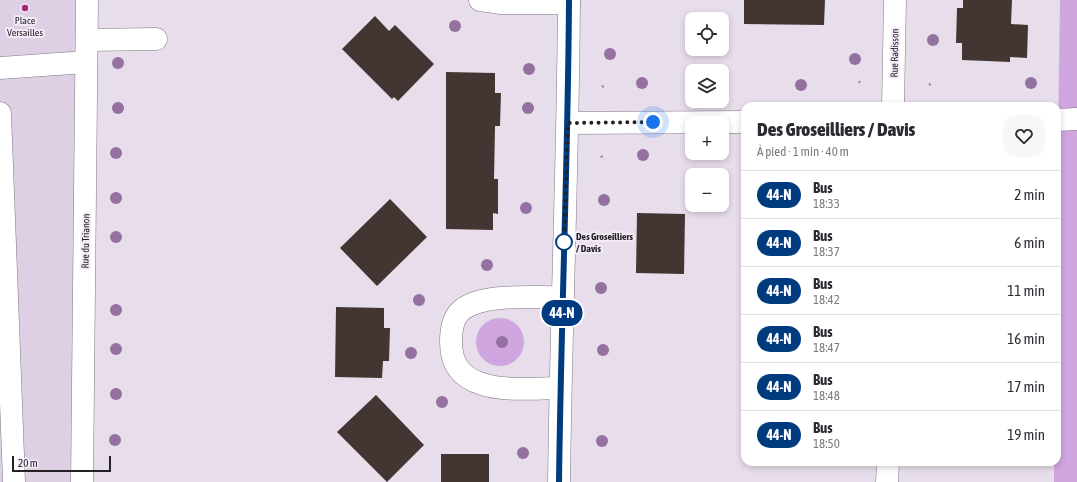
<!DOCTYPE html>
<html lang="fr">
<head>
<meta charset="utf-8">
<style>
  :root { --surface:#fff; --page:#f7f7f7; --text:#2b2b33; --muted:#7c7c81; --line:#e1e1e2 }
  body { margin:0; font-family:"Asap Condensed",sans-serif; background:var(--page); color:var(--text); height:100vh; display:flex; flex-direction:column; font-size:15px; white-space:nowrap }
  * { box-sizing:border-box; margin:0 }
  p { font-size:13px; color:var(--muted) }
  .icon { flex:none; width:22px; height:22px; fill:none; stroke:currentColor; stroke-width:2; stroke-linecap:round; stroke-linejoin:round }
  .map { position:relative; flex:1; overflow:hidden }
  .details { position:absolute; left:741px; top:102px; width:320px; height:364px; display:flex; flex-direction:column; background:var(--surface); border-radius:12px; box-shadow:0 2px 6px #0003 }
  .details>* { flex:none }
  .badge { padding:0 8px; border-radius:13px; font-size:14px; line-height:26px }
  .controls { position:absolute; left:685px; top:12px; display:grid; gap:8px }
  .controls a { display:grid; place-items:center; width:44px; height:44px; border-radius:8px; background:var(--surface); box-shadow:0 2px 6px #0003; font-size:20px }
  .scale { position:absolute; left:12px; bottom:10px; width:99px; box-sizing:border-box; padding-left:4px; border:2px solid #242125; border-top:0; font-size:11px; line-height:14px; white-space:nowrap; color:#242125; -webkit-text-stroke:3px #f4eaf8; paint-order:stroke }
  .you { position:absolute; width:20px; height:20px; margin:-10px; border:3px solid #fff; border-radius:50%; background:#1a73e8; box-shadow:0 0 0 6px #1a73e833 }
  .map>.badge { position:absolute; translate:-50% -50%; box-shadow:0 0 0 2px #fff }
  .round { display:grid; place-items:center; flex:none; width:42px; height:42px; border-radius:12px; background:var(--page) }
  .overview { display:flex; align-items:center; justify-content:space-between; height:68px; padding:0 16px }
  h1 { font-size:19px; font-weight:800; line-height:30px }
  ul { padding:0; list-style:none }
  li { display:flex; align-items:center; gap:12px; height:48px; padding:0 16px; border-top:1px solid var(--line) }
  li div { flex:1 }
  li b { display:block; font-size:15px }
  li em { font-style:normal }
  li .badge { min-width:44px; font-weight:700; text-align:center }
  .map>svg:first-child { display:block }
</style>
</head>
<body>
<div class="map">
<svg width="1077" height="482" viewBox="0 0 1077 482">
  <rect width="100%" height="100%" fill="#e7ddeb"/>
  <polygon fill="#ded0e4" points="0,0 82,0 72,482 0,482"/>
  <g fill="#cfa6df">
    <polygon points="1060,0 1077,0 1077,482 1054,482 1054,462 1057,462 1057,207"/>
    <circle cx="500" cy="342" r="24"/>
  </g>
  <g fill="#433531">
    <polygon points="744,0 825,0 824,25 744,24"/>
    <polygon points="963,0 1012,0 1011,24 1028,25 1027,58 1010,57 1010,62 962,60 962,43 956,43 957,8 963,8"/>
    <polygon points="375,16 389,31 395,25 434,64 398,101 394,97 392,99 342,49"/>
    <polygon points="446,72 495,73 495,93 501,93 500,126 495,126 494,179 498,179 498,214 493,213 493,230 446,229"/>
    <polygon points="390,199 427,237 377,286 340,248"/>
    <polygon points="637,213 685,214 684,274 636,273"/>
    <polygon points="336,307 384,308 384,328 390,328 389,361 383,361 382,378 335,377"/>
    <polygon points="376,395 424,445 387,482 337,432"/>
    <rect x="441" y="454" width="48" height="28"/>
  </g>
  <g fill="none" stroke-linecap="round" stroke-linejoin="round">
    <g stroke="#807783" stroke-width="23">
      <g id="minor">
        <polyline points="480,0 501,3 569,3"/>
        <polyline points="87,40 156,39"/>
        <polyline points="0,68 86,62"/>
        <polyline points="893,106 895,0"/>
        <polyline points="0,113 14,482"/>
        <polyline points="1057,120 1077,119"/>
        <polyline points="568,123 745,122"/>
        <path d="M560 388C522 388 451 399 451 342 451 331 453 316 463 309 485 293 535 298 562 297"/>
        <polyline points="82,482 87,0"/>
        <path d="M559 482C561 321 568 161 569 0"/>
        <polyline points="887,482 888,462"/>
      </g>
    </g>
    <g stroke="#97909a" stroke-width="2.5" stroke-dasharray="2 2" stroke-linecap="butt">
      <polyline points="859,81 860,83"/>
      <polyline points="929,85 932,83"/>
      <polyline points="602,87 605,85"/>
      <polyline points="601,156 604,159"/>
    </g>
    <use href="#minor" stroke="#fff" stroke-width="22"/>
  </g>
  <g fill="#9471a0">
    <circle cx="455" cy="26" r="6"/>
    <circle cx="933" cy="40" r="6"/>
    <circle cx="610" cy="54" r="6"/>
    <circle cx="855" cy="59" r="6"/>
    <circle cx="118" cy="63" r="6"/>
    <circle cx="529" cy="69" r="6"/>
    <circle cx="642" cy="83" r="6"/>
    <circle cx="1031" cy="83" r="6"/>
    <circle cx="801" cy="85" r="6"/>
    <circle cx="118" cy="108" r="6"/>
    <circle cx="528" cy="108" r="6"/>
    <circle cx="116" cy="153" r="6"/>
    <circle cx="643" cy="155" r="6"/>
    <circle cx="116" cy="198" r="6"/>
    <circle cx="604" cy="200" r="6"/>
    <circle cx="526" cy="208" r="6"/>
    <circle cx="116" cy="237" r="6"/>
    <circle cx="487" cy="265" r="6"/>
    <circle cx="601" cy="288" r="6"/>
    <circle cx="419" cy="300" r="6"/>
    <circle cx="116" cy="310" r="6"/>
    <circle cx="502" cy="342" r="6"/>
    <circle cx="116" cy="349" r="6"/>
    <circle cx="603" cy="350" r="6"/>
    <circle cx="411" cy="353" r="6"/>
    <circle cx="116" cy="394" r="6"/>
    <circle cx="442" cy="402" r="6"/>
    <circle cx="115" cy="440" r="6"/>
    <circle cx="602" cy="441" r="6"/>
    <circle cx="523" cy="453" r="6"/>
  </g>
  <g fill="none" stroke-linecap="round" stroke-linejoin="round">
    <g stroke="#fff" stroke-width="9">
      <path id="line" d="M559 482C561 321 568 161 569 0"/>
    </g>
    <use href="#line" stroke="#003b80" stroke-width="6"/>
    <polyline stroke="#242125" stroke-width="4" stroke-dasharray="0 7.2" points="564,242 564,250 568,123 653,122"/>
  </g>
  <circle fill="#a62677" stroke="#f4eaf8" stroke-width="1.5" cx="25" cy="8" r="4"/>
  <circle fill="#fff" stroke="#003b80" stroke-width="2" cx="564" cy="242" r="8"/>
  <g text-anchor="middle" stroke-width="4" stroke-linejoin="round" paint-order="stroke">
    <g font-size="10" fill="#242125" stroke="#f4eaf8">
      <text x="25" y="24">Place<tspan x="25" dy="12">Versailles</tspan></text>
    </g>
    <g font-size="10" fill="#242125" stroke="#f4eaf8">
      <text transform="translate(894 53) rotate(-89)" y="4">Rue Radisson</text>
      <text transform="translate(85 241) rotate(-89)" y="4">Rue du Trianon</text>
    </g>
    <g font-size="10" font-weight="bold" fill="#242125" stroke="#f4eaf8" text-anchor="start">
      <text x="576" y="240">Des Groseilliers<tspan x="576" dy="12">/ Davis</tspan></text>
    </g>
  </g>
</svg>
<div class="controls">
<a><svg class="icon" aria-label="locate" viewBox="0 0 24 24"><circle cx="12" cy="12" r="6"/><path d="M12 2v4M12 18v4M2 12h4M18 12h4"/></svg></a>
<a><svg class="icon" aria-label="layers" viewBox="0 0 24 24"><path d="M12 4l9 5-9 5-9-5zM3 14l9 5 9-5"/></svg></a>
<a>+</a>
<a>−</a>
</div>
<div class="scale">20 m</div>
<div class="you" style="left:653px;top:122px"></div>
<b class="badge" style="left:562px;top:313px;background:#003b80;color:#fff">44-N</b>
<section class="details">
<div class="overview"><div><h1>Des Groseilliers / Davis</h1><p>À pied · 1 min · 40 m</p></div><a class="round"><svg class="icon" aria-label="heart" viewBox="0 0 24 24"><path d="M12 20l-8-8c-3-5 5-10 8-4 3-6 11-1 8 4z"/></svg></a></div>
<ul>
<li><span class="badge" style="background:#003b80;color:#fff">44-N</span><div><b>Bus</b><p>18:33</p></div><em>2 min</em></li>
<li><span class="badge" style="background:#003b80;color:#fff">44-N</span><div><b>Bus</b><p>18:37</p></div><em>6 min</em></li>
<li><span class="badge" style="background:#003b80;color:#fff">44-N</span><div><b>Bus</b><p>18:42</p></div><em>11 min</em></li>
<li><span class="badge" style="background:#003b80;color:#fff">44-N</span><div><b>Bus</b><p>18:47</p></div><em>16 min</em></li>
<li><span class="badge" style="background:#003b80;color:#fff">44-N</span><div><b>Bus</b><p>18:48</p></div><em>17 min</em></li>
<li><span class="badge" style="background:#003b80;color:#fff">44-N</span><div><b>Bus</b><p>18:50</p></div><em>19 min</em></li>
</ul>
</section>
</div>
</body>
</html>
